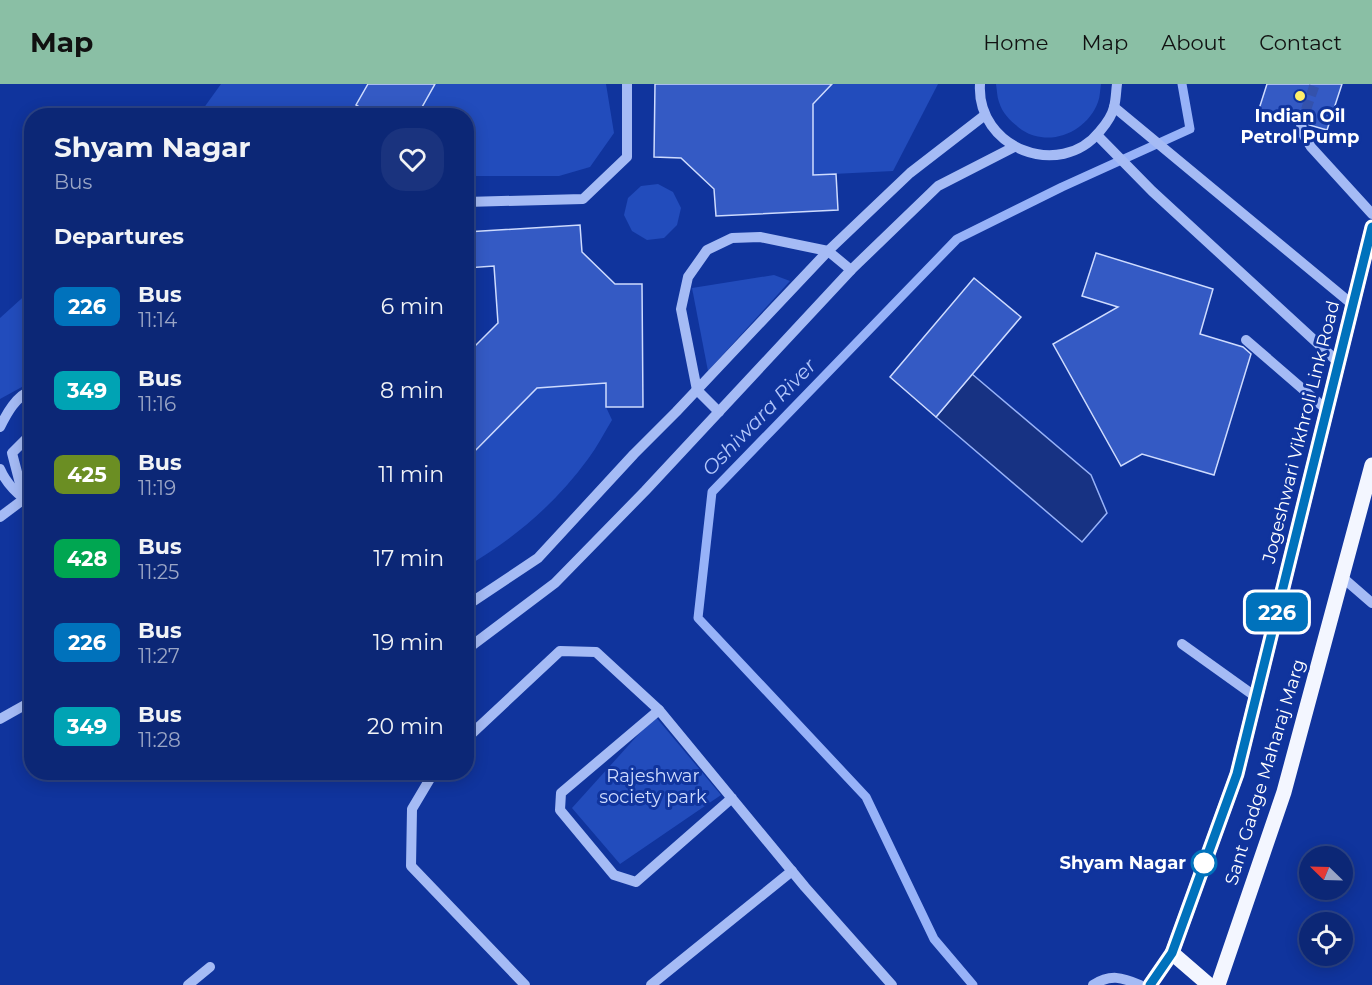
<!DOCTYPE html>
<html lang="en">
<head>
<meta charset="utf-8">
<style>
  :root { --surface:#0c2776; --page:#1a337e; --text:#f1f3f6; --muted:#9aa5c5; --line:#2c4488; --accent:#8abfa5 }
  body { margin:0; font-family:Montserrat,sans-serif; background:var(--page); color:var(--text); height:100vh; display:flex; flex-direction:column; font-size:22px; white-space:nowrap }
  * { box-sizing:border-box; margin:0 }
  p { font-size:20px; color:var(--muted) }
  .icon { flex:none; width:33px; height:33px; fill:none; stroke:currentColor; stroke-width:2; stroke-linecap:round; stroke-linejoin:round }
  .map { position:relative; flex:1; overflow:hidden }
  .sheet { position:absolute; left:24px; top:24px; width:450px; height:672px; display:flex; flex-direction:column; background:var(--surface); border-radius:24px; box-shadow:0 3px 15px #0003,0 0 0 2px var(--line) }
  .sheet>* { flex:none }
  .badge { padding:0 12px; border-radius:9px; font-size:21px; line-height:39px }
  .needle { width:39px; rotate:293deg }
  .fabs { position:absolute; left:1299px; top:762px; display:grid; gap:12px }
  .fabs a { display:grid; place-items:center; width:54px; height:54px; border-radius:50%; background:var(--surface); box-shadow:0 3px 15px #0003,0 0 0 2px var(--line); font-size:30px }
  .map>.badge { position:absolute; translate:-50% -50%; box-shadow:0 0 0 3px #fff }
  h2 { padding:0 30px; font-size:22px; line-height:54px }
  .round { display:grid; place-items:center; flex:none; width:63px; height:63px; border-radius:24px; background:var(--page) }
  .overview { display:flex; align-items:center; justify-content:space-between; height:102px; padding:0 30px }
  h1 { font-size:28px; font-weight:700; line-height:45px }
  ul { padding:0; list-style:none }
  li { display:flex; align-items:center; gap:18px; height:84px; padding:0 30px }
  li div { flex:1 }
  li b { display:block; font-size:22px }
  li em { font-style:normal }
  li .badge { min-width:66px; font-weight:700; text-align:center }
  header { display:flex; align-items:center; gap:36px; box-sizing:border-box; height:84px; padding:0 30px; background:var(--accent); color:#111 }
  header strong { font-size:28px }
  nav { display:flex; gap:33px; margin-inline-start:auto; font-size:21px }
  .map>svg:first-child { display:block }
</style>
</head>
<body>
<header>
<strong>Map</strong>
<nav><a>Home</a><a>Map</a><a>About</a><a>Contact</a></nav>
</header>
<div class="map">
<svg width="1372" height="901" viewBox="0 0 1372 901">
  <rect width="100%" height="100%" fill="#10349d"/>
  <g fill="#224cbc">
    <polygon points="221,0 606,0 614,49 590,83 559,92 467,92 466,32 198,32"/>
    <polygon points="832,0 938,0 893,87 813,91 813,20"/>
    <path d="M996 0H1101C1100 6 1100 13 1098 18 1087 48 1050 64 1022 46 1012 38 1003 31 999 18 997 13 997 6 996 0Z"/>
    <polygon points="658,100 673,108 681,124 677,141 664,154 647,156 632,147 624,131 628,114 641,102"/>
    <polygon points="774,191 790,197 708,287 692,204"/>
    <polygon points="31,206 31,298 0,315 0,234"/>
    <path d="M606 299V323L612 336C604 349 597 363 588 375 555 420 514 455 467 482V374L475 367 537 304Z"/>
    <polygon points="655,632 721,711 620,780 572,724"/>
  </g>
  <polygon fill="#173283" stroke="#97b2f8" stroke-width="1.5" points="972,290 1091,391 1107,429 1082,458 936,333"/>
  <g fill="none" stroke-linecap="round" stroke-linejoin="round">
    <polyline stroke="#97b2f8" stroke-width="9" points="973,901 934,855 866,713 698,534 712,408 957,155 1062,103 1190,45 1182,0"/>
  </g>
  <g fill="#345ac4" stroke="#cedbfe" stroke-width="1.5">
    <polygon points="368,0 435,0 417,32 374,32 356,21"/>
    <polygon points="655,0 832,0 813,20 813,91 836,90 838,126 716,132 714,105 681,74 654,73"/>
    <polygon points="1267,0 1342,0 1327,46 1309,41 1307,36 1303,33 1299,33 1295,36 1259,25"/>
    <polygon points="580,141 582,168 615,200 642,200 643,323 606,323 606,299 537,304 466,376 466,271 498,239 494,182 466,184 466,148"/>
    <polygon points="1096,169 1213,205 1200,250 1243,263 1251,270 1214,391 1142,370 1121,382 1053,260 1118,223 1082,212"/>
    <polygon points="974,194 1021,233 936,333 890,293"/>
  </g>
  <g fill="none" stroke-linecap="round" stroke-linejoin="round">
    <polyline stroke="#3452ac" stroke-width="10" stroke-dasharray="10 5" stroke-linecap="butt" points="1301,40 1315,0"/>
    <g stroke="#a5bbf5" stroke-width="10">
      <path d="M980 0C976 64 1060 97 1100 47 1106 40 1112 32 1114 23 1116 16 1116 7 1117 0"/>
      <polyline points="1114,23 1353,221"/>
      <polyline points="1301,40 1303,50 1311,63 1372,130"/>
      <polyline points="1097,51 1152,107 1339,279"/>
      <polyline points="466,118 583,115 627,73 627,0"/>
      <polyline points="1246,256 1327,326"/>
      <polyline points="719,328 697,306 681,225 688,193 707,166 732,154 760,153 828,167 851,186"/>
      <path d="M0 343C7 329 16 312 32 306"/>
      <path d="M0 385C6 399 18 412 32 419"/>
      <polyline points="24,415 12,369 32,349"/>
      <polyline points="0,433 24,415"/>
      <polyline points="1342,493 1372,519"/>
      <polyline points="466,522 538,474 634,370 676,328 828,167 910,89 985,31"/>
      <polyline points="1182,560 1256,613"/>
      <polyline points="466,566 555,499 645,407 851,186 938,102 1014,63"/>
      <polyline points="0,635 32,617"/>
      <polyline points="466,655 560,567 596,568 659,626"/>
      <polyline points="434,688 412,725 411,782 525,901"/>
      <polyline points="732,714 636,798 614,791 560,726 561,709 659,626 805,803 892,901"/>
      <polyline points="188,901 210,883"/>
      <polyline points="651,901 792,787"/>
      <path d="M1093 901C1110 890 1122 893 1140 901"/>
    </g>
    <g stroke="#f3f6ff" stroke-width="15">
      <polyline points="1172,869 1209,901"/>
      <polyline points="1150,901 1172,869 1237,690 1372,143"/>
      <polyline points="1218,901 1284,708 1372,381"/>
    </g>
  </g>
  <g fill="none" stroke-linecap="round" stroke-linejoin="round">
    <g stroke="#fff" stroke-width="14">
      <polyline id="line" points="1150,901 1172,869 1237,690 1372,143"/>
    </g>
    <use href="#line" stroke="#0072bc" stroke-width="9"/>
  </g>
  <circle fill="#ffef69" stroke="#10349d" stroke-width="2" cx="1300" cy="12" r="6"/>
  <circle fill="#fff" stroke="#0072bc" stroke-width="3" cx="1204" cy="779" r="12"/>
  <g text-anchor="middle" stroke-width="6" stroke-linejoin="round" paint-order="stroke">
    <g font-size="18" font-weight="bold" fill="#fff" stroke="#10349d">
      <text x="1300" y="38">Indian Oil<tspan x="1300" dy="21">Petrol Pump</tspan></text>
    </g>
    <g font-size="18" fill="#fff" stroke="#10349d">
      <text transform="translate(1301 348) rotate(-76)" y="6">Jogeshwari Vikhroli Link Road</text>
      <text transform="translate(1265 688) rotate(-73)" y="6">Sant Gadge Maharaj Marg</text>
    </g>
    <g font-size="18" fill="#cedbfe" stroke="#10349d">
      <text x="653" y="698">Rajeshwar<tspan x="653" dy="21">society park</tspan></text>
    </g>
    <g font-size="18" font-weight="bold" fill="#fff" stroke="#10349d" text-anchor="end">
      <text x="1186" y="785">Shyam Nagar</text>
    </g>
    <g font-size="20" font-style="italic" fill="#b2c6fb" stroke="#10349d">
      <text transform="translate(759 333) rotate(-46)" y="7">Oshiwara River</text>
    </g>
  </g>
</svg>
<div class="fabs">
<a><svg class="needle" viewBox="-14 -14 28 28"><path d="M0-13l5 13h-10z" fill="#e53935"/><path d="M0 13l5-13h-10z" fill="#9aa5c5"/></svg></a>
<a><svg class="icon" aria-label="locate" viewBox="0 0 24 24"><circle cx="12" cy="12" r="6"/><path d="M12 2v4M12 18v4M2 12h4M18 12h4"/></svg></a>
</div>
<b class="badge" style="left:1277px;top:528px;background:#0072bc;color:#fff">226</b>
<section class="sheet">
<div class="overview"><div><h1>Shyam Nagar</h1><p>Bus</p></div><a class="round"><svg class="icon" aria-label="heart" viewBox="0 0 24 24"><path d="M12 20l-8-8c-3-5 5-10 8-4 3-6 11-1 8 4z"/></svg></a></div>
<h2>Departures</h2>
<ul>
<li><span class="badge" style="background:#0072bc;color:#fff">226</span><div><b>Bus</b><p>11:14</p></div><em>6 min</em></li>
<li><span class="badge" style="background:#00a3b4;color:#fff">349</span><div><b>Bus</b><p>11:16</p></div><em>8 min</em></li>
<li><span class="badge" style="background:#6b8e23;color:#fff">425</span><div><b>Bus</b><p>11:19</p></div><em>11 min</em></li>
<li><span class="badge" style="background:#00a651;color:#fff">428</span><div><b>Bus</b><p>11:25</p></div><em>17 min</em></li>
<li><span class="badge" style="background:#0072bc;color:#fff">226</span><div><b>Bus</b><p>11:27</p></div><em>19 min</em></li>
<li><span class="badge" style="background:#00a3b4;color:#fff">349</span><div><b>Bus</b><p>11:28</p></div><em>20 min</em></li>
</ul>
</section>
</div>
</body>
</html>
